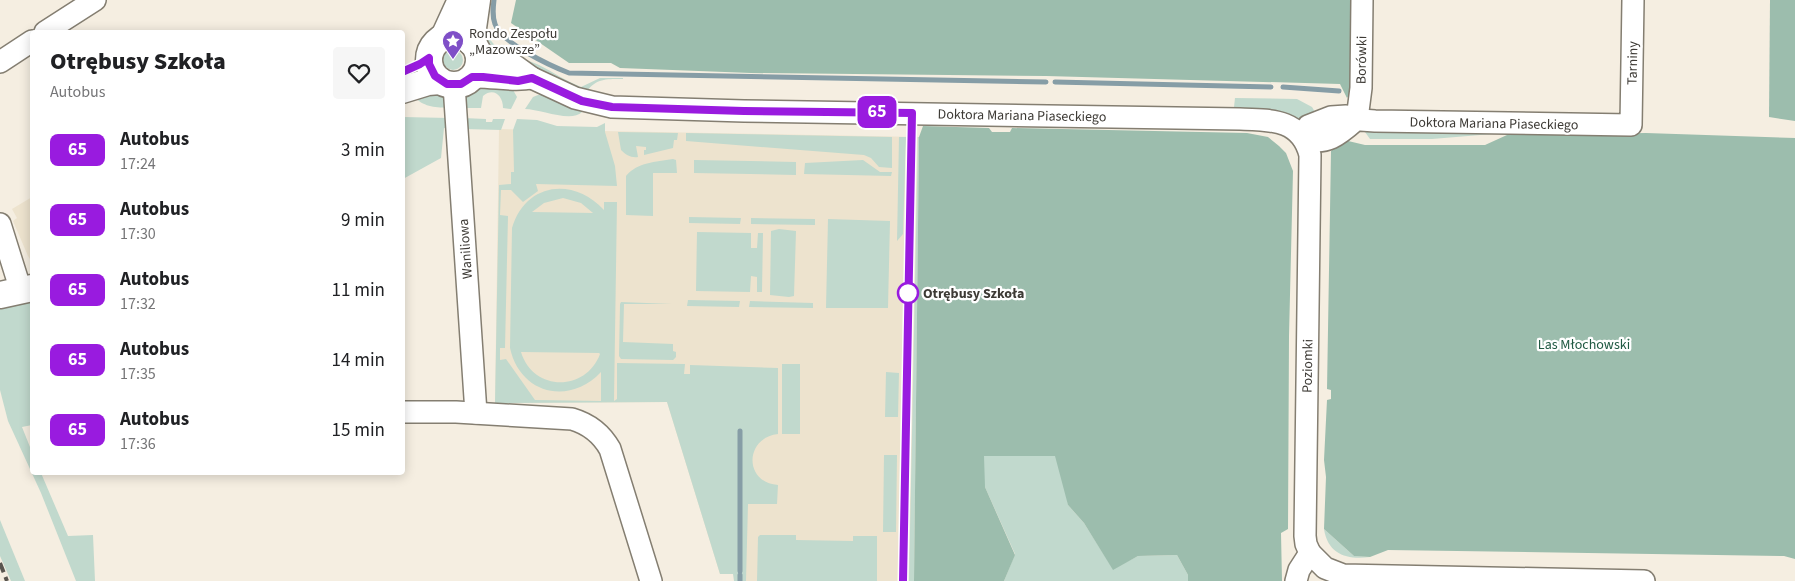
<!DOCTYPE html>
<html lang="pl">
<head>
<meta charset="utf-8">
<style>
  :root { --surface:#fff; --page:#f6f6f6; --text:#202124; --muted:#757577 }
  body { margin:0; font-family:"Source Sans 3",sans-serif; background:var(--page); color:var(--text); height:100vh; display:flex; flex-direction:column; font-size:19px; white-space:nowrap }
  * { box-sizing:border-box; margin:0 }
  p { font-size:16px; color:var(--muted) }
  .icon { flex:none; width:28px; height:28px; fill:none; stroke:currentColor; stroke-width:2; stroke-linecap:round; stroke-linejoin:round }
  .map { position:relative; flex:1; overflow:hidden }
  .panel { position:absolute; left:30px; top:30px; width:375px; height:445px; display:flex; flex-direction:column; background:var(--surface); border-radius:5px; box-shadow:0 2px 12px #0003 }
  .panel>* { flex:none }
  .badge { padding:0 10px; border-radius:8px; font-size:18px; line-height:32px }
  .map>.badge { position:absolute; translate:-50% -50%; box-shadow:0 0 0 2px #fff }
  .round { display:grid; place-items:center; flex:none; width:52px; height:52px; border-radius:5px; background:var(--page) }
  .headline { display:flex; align-items:center; justify-content:space-between; height:85px; padding:0 20px }
  h1 { font-size:24px; font-weight:800; line-height:38px }
  ul { padding:0; list-style:none }
  li { display:flex; align-items:center; gap:15px; height:70px; padding:0 20px }
  li div { flex:1 }
  li b { display:block; font-size:19px }
  li em { font-style:normal }
  li .badge { min-width:55px; font-weight:700; text-align:center }
  .map>svg:first-child { display:block }
</style>
</head>
<body>
<div class="map">
<svg width="1795" height="581" viewBox="0 0 1795 581">
  <rect width="100%" height="100%" fill="#f5eee1"/>
  <g fill="#ede3ce">
    <polygon points="499,129 919,137 914,581 746,581 746,573 720,574 667,402 495,403"/>
    <polygon points="32,197 32,262 28,256 13,221 17,218 12,209"/>
  </g>
  <g fill="#c1d9cd" fill-rule="evenodd">
    <path d="M488 0H491C476 52 503 49 539 65 553 72 566 81 581 87L600 78H623V79C607 79 595 78 586 93L547 72 495 49 488 41 484 29Z"/>
    <circle cx="453" cy="60" r="10"/>
    <path d="M480 85 512 88 517 97 511 109 503 108C503 96 494 87 483 96L481 108H462C464 94 467 90 480 85Z"/>
    <path d="M440 92 446 98 448 108C433 107 424 107 413 96Z"/>
    <path d="M538 95H542L583 110 582 112C571 123 540 109 525 109L533 97Z"/>
    <polygon points="1235,98 1297,99 1312,107 1318,117 1298,120 1237,111 1234,107"/>
    <polygon points="403,117 449,118 450,128 444,128 441,158 403,179"/>
    <polygon points="463,118 486,119 486,122 492,122 493,119 505,119 501,130 464,129"/>
    <path d="M517 119 537 120 557 126 597 127 605 123V132L615 166 617 186 536 184 538 191 523 202 511 190H501L500 215 508 216 505 348H500V360L506 359 535 400 601 401V372C569 406 520 394 510 348L512 228C525 183 573 176 604 210V202H617L614 401 617 399V363L685 364 684 374H690V365L778 368V434C744 438 744 483 778 485L777 504H748L746 581H734L733 574H720L667 402 495 403 499 185 511 184V172H514L513 130ZM563 198 581 203 593 213 532 212 544 203ZM521 352 599 353 600 354C586 392 533 392 521 352Z"/>
    <polygon points="1375,125 1491,128 1492,134 1432,139 1370,139 1365,132"/>
    <path d="M618 132 678 133 677 140H674L673 148 644 155V150H646V147L636 146 638 157C631 158 626 155 621 150Z"/>
    <polygon points="686,133 892,137 892,168 879,167 871,158 864,155 686,141"/>
    <polygon points="899,137 906,137 903,234 897,241"/>
    <polygon points="918,137 919,137 914,581 909,581"/>
    <path d="M673 159 676 160 677 173H653V216L626 215V176C638 162 655 162 673 159Z"/>
    <polygon points="694,160 796,162 796,175 694,173"/>
    <polygon points="863,160 880,172 892,172 891,176 804,174 805,163"/>
    <polygon points="689,217 741,218 740,224 689,223"/>
    <polygon points="751,218 815,219 815,225 751,224"/>
    <polygon points="828,219 890,221 888,308 826,308"/>
    <polygon points="779,229 796,231 794,296 789,297 770,295 771,231"/>
    <polygon points="697,232 751,233 751,248 757,248 758,233 763,233 762,292 757,292 757,277 751,276 750,292 696,291"/>
    <polygon points="1052,283 1068,505 1084,523 1113,569 1138,556 1177,555 1188,575 1188,581 1004,581 1015,554 985,487 940,485"/>
    <polygon points="32,299 32,425 22,427 32,452 32,472 41,473 68,536 93,535 95,581 76,581 41,493 8,421 0,390 0,304"/>
    <polygon points="688,300 740,301 739,307 687,306"/>
    <polygon points="750,301 813,303 813,308 749,307"/>
    <polygon points="621,302 672,304 624,304 623,342 673,344 673,351 676,352 676,357 673,360 621,359 619,356 620,304"/>
    <rect x="782" y="364" width="18" height="70"/>
    <polygon points="886,372 899,373 898,417 885,417"/>
    <polygon points="884,455 897,455 896,532 883,532"/>
    <polygon points="0,520 25,581 11,581 0,556"/>
    <path d="M1324 529 1354 556 1370 557C1348 560 1328 555 1324 529Z"/>
    <polygon points="760,535 796,535 796,540 853,541 853,536 877,536 877,581 757,581 758,537"/>
  </g>
  <g fill="#9cbdad">
    <polygon points="516,0 1357,0 1352,90 1347,98 1340,84 1046,76 751,73 620,68 611,63 569,63 511,23"/>
    <polygon points="1770,0 1795,0 1795,121 1769,117"/>
    <polygon points="923,126 989,128 992,132 1010,132 1012,128 1247,133 1268,137 1279,146 1286,153 1293,171 1289,336 1288,529 1281,533 1282,581 1188,581 1188,575 1177,555 1138,556 1113,570 1084,523 1068,505 1055,456 984,456 985,487 1015,555 1004,581 914,581 919,137"/>
    <polygon points="1646,133 1795,138 1795,559 1784,556 1388,550 1370,557 1354,556 1324,529 1326,477 1324,460 1327,400 1331,399 1331,390 1327,389 1331,151 1344,140 1365,145 1485,145 1507,135"/>
  </g>
  <g fill="none" stroke-linecap="round" stroke-linejoin="round">
    <g stroke="#869da6" stroke-width="5">
      <path d="M494 0C493 8 492 16 495 24 501 43 551 66 569 73L1046 82"/>
      <polyline points="1055,82 1271,87"/>
      <polyline points="1283,87 1339,91"/>
      <polyline points="740,431 740,571"/>
      <polyline points="740,581 740,575"/>
    </g>
    <g stroke="#847e71" stroke-width="24">
      <g id="minor">
        <polyline points="45,32 95,0"/>
        <path d="M478 54 487 58 514 65 532 78 575 98 612 107 744 111 1240 119C1271 120 1301 119 1310 155L1305 536 1306 544 1310 553 1299 570 1296 581"/>
        <polyline points="0,62 32,41"/>
        <path d="M472 77C493 76 511 82 532 78"/>
        <polyline points="454,85 476,413"/>
        <path d="M1357 119C1340 134 1326 147 1303 138L1308 126 1331 117 1346 116 1361 120 1375 121 1631 125 1633 0"/>
        <polyline points="1357,119 1361,88 1362,0"/>
        <polyline points="0,224 21,291"/>
        <path d="M402 412H456L572 419C589 424 601 433 610 449L651 581"/>
        <polyline points="1310,553 1325,568 1343,575 1644,581"/>
      </g>
    </g>
    <g stroke="#847e71" stroke-width="29">
      <g id="major">
        <circle cx="454" cy="60" r="25"/>
        <polyline points="444,37 461,0"/>
        <polyline points="471,42 477,0"/>
        <polyline points="402,90 428,82 440,81"/>
        <polyline points="0,295 32,288"/>
      </g>
    </g>
    <use href="#minor" stroke="#fff" stroke-width="21"/>
    <use href="#major" stroke="#fff" stroke-width="26"/>
    <polyline stroke="#59554f" stroke-width="4" stroke-dasharray="10 5" stroke-linecap="butt" points="0,563 7,581"/>
  </g>
  <g fill="none" stroke-linecap="round" stroke-linejoin="round">
    <g stroke="#fff" stroke-width="11">
      <polyline id="line" points="402,72 420,64 429,58 429,64 435,76 447,84 461,84 472,77 483,77 518,81 532,78 582,101 612,107 744,111 912,113 903,581"/>
    </g>
    <use href="#line" stroke="#991bdf" stroke-width="8"/>
  </g>
  <defs>
    <g id="sight-pin" transform="scale(1.125)"><path d="M0 17L-7.5 6A9.5 9.5 0 1 1 7.5 6Z" fill="#7f4fc7" stroke="#fff"/><path d="M0-6L1.8-2.2L6-1.7L2.9 1.2L3.7 5.4L0 3.3L-3.7 5.4L-2.9 1.2L-6-1.7L-1.8-2.2Z" fill="#fff"/></g>
  </defs>
  <g fill-rule="evenodd">
    <use href="#sight-pin" x="453" y="41"/>
  </g>
  <circle fill="#fff" stroke="#991bdf" stroke-width="2.5" cx="908" cy="293" r="10"/>
  <g text-anchor="middle" stroke-width="4.5" stroke-linejoin="round" paint-order="stroke">
    <g font-size="14" fill="#3d3a35" stroke="#fff" text-anchor="start">
      <text x="469" y="38">Rondo Zespołu<tspan x="469" dy="16">„Mazowsze”</tspan></text>
    </g>
    <g font-size="14" fill="#3d3a35" stroke="#fff">
      <text transform="translate(1361 60) rotate(-89)" y="5">Borówki</text>
      <text transform="translate(1632 63) rotate(-89)" y="5">Tarniny</text>
      <text transform="translate(1022 115) rotate(1)" y="5">Doktora Mariana Piaseckiego</text>
      <text transform="translate(1494 123) rotate(1)" y="5">Doktora Mariana Piaseckiego</text>
      <text transform="translate(465 249) rotate(-94)" y="5">Waniliowa</text>
      <text transform="translate(1307 366) rotate(-89)" y="5">Poziomki</text>
    </g>
    <g font-size="14" font-weight="bold" fill="#3d3a35" stroke="#fff" text-anchor="start">
      <text x="923" y="298">Otrębusy Szkoła</text>
    </g>
    <g font-size="14" fill="#205a43" stroke="#fff">
      <text x="1584" y="349">Las Młochowski</text>
    </g>
  </g>
</svg>
<b class="badge" style="left:877px;top:112px;background:#991bdf;color:#fff">65</b>
<section class="panel">
<div class="headline"><div><h1>Otrębusy Szkoła</h1><p>Autobus</p></div><a class="round"><svg class="icon" aria-label="heart" viewBox="0 0 24 24"><path d="M12 20l-8-8c-3-5 5-10 8-4 3-6 11-1 8 4z"/></svg></a></div>
<ul>
<li><span class="badge" style="background:#991bdf;color:#fff">65</span><div><b>Autobus</b><p>17:24</p></div><em>3 min</em></li>
<li><span class="badge" style="background:#991bdf;color:#fff">65</span><div><b>Autobus</b><p>17:30</p></div><em>9 min</em></li>
<li><span class="badge" style="background:#991bdf;color:#fff">65</span><div><b>Autobus</b><p>17:32</p></div><em>11 min</em></li>
<li><span class="badge" style="background:#991bdf;color:#fff">65</span><div><b>Autobus</b><p>17:35</p></div><em>14 min</em></li>
<li><span class="badge" style="background:#991bdf;color:#fff">65</span><div><b>Autobus</b><p>17:36</p></div><em>15 min</em></li>
</ul>
</section>
</div>
</body>
</html>
